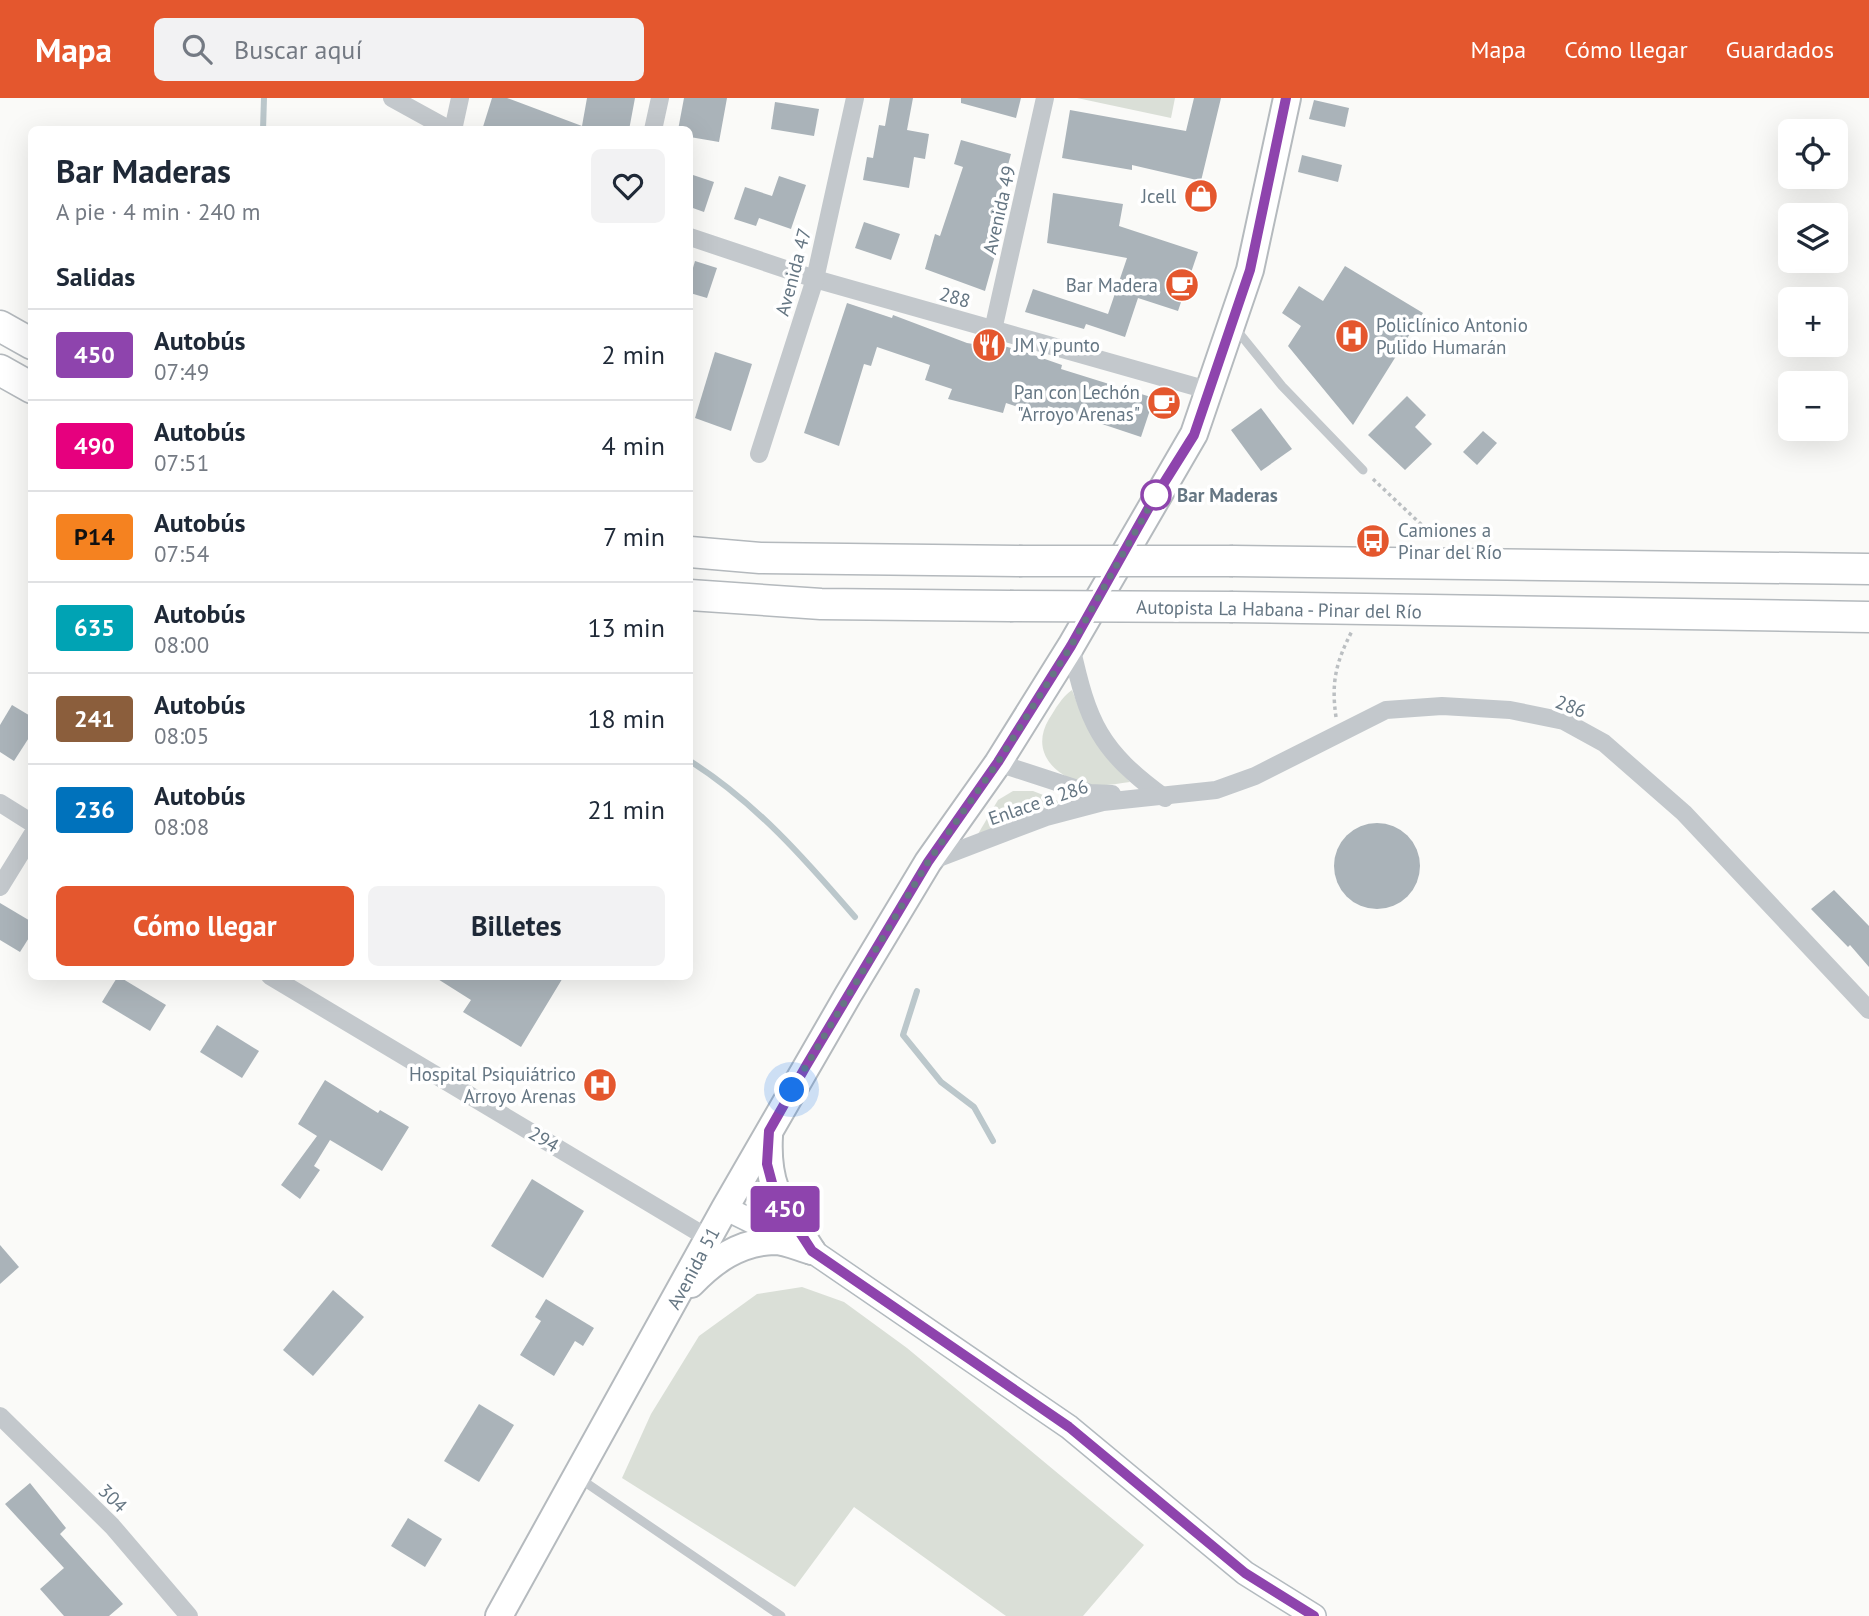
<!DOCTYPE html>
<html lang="es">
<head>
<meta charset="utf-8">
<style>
  :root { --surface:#fff; --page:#f2f2f3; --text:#1f2937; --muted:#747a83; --line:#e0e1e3; --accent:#e4572e }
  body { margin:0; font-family:"PT Sans",sans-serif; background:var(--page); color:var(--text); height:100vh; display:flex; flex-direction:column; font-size:26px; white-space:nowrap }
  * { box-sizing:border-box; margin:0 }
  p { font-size:23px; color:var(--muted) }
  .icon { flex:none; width:38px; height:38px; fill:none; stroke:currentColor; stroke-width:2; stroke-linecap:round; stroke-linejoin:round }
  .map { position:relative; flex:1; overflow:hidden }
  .side { position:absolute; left:28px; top:28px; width:665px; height:854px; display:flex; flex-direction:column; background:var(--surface); border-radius:10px; box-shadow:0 7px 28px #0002 }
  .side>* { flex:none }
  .badge { padding:0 14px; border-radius:5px; font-size:24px; line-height:46px }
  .tools { position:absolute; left:1778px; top:21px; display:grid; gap:14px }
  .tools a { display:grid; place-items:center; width:70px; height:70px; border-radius:10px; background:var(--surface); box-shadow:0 7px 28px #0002; font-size:35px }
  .you { position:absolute; width:35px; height:35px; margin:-18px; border:5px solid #fff; border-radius:50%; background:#1a73e8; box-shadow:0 0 0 10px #1a73e833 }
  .map>.badge { position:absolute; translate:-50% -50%; box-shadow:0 0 0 4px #fff }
  h2 { padding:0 28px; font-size:26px; line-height:63px }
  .round { display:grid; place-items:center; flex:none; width:74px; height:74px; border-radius:10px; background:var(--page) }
  .overview { display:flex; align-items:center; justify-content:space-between; height:119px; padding:0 28px }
  h1 { font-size:33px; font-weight:800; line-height:52px }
  .cta { display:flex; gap:14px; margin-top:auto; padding:14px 28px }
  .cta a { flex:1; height:80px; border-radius:10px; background:var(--accent); color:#fff; font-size:28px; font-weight:800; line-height:80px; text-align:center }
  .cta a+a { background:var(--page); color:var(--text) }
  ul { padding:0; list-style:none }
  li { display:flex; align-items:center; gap:21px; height:91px; padding:0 28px; border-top:2px solid var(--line) }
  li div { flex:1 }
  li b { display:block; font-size:26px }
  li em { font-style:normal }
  li .badge { min-width:77px; font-weight:700; text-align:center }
  header { display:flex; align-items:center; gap:42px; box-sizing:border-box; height:98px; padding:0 35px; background:var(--accent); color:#fff }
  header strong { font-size:33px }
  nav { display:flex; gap:38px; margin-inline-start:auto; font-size:24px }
  .search { width:490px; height:63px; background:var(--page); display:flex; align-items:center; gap:18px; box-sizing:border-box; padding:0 24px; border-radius:10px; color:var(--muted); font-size:26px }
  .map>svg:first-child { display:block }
</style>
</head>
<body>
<header>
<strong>Mapa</strong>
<div class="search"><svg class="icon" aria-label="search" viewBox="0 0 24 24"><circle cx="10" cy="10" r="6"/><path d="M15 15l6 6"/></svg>Buscar aquí</div>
<nav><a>Mapa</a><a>Cómo llegar</a><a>Guardados</a></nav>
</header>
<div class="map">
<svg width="1869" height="1518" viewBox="0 0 1869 1518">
  <rect width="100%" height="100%" fill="#fafaf8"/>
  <g fill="#dadfd7">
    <polygon points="1077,0 1175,0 1171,20"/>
    <path d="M1072 592C1089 636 1096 651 1130 684 1115 686 1096 690 1082 685 1051 676 1031 651 1049 621 1056 610 1061 600 1072 592Z"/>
    <polygon points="1013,693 1033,693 1061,704 978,736 998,702"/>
    <polygon points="802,1189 844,1204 907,1250 1144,1447 1083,1518 1006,1518 854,1409 795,1489 622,1380 651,1316 699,1238 757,1196"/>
  </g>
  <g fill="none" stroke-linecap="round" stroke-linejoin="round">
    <g stroke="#bbc7cb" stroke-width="6">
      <polyline points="263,32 264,0"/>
      <path d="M690 663C756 705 804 760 855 819"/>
      <polyline points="917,893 903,937 941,984 974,1009 993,1043"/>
    </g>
  </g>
  <g fill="#aab3b9">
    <polygon points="492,0 507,0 582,28 587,0 635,0 629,32 482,32"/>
    <polygon points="684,0 727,0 719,44 690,39 690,32 678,32"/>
    <polygon points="890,0 913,0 907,32 929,36 925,61 914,59 909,90 863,82 867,59 873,60 879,27 885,28"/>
    <polygon points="961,0 1021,0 1016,20 961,5"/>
    <polygon points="1194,0 1221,0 1201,83 1132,67 1132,72 1062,60 1070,12 1186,33"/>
    <polygon points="1314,2 1349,10 1345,29 1309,21"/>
    <polygon points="775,4 819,11 814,38 771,31"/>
    <polygon points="961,42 1011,56 998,103 1009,107 985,193 925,171 935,136 940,138 963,69 954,66"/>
    <polygon points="1302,57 1342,67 1338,84 1298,74"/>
    <polygon points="690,76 714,84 704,114 690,109"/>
    <polygon points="779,78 806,87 791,131 759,120 756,128 734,121 745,89 772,98"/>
    <polygon points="1053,95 1123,106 1119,128 1198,154 1178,213 1138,200 1125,239 1086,226 1084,231 1025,214 1033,191 1108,216 1127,160 1047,145"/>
    <polygon points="864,124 900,136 891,162 855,150"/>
    <polygon points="695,163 717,170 707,200 690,195 690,180"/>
    <polygon points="1345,168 1423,215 1353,327 1288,248 1301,228 1282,215 1299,188 1323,203"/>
    <polygon points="847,205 892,220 893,217 967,245 985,248 986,243 1022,253 1062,267 1061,271 1154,300 1141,339 1048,308 1045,318 1006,305 1003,315 948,301 952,291 925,282 930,267 877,249 871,268 864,266 839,348 804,335"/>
    <polygon points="715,254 752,266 731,333 695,320"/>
    <polygon points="1407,298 1426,317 1415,329 1432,346 1405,372 1368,337"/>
    <polygon points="1261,310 1292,351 1261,373 1231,332"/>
    <polygon points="1483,333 1497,345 1477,367 1463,354"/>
    <polygon points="12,607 32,619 32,635 14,663 0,654 0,627"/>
    <circle cx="1377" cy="768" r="43"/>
    <polygon points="1834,792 1869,828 1869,869 1850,847 1848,849 1811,811"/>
    <polygon points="0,805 32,824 32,835 20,854 0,842"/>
    <polygon points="118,878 166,907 150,933 102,904"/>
    <polygon points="433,878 564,878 521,949 463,914 471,902"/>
    <polygon points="217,927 259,953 242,980 200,954"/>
    <polygon points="325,982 378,1015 380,1012 409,1029 382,1073 330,1042 314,1068 320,1072 300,1101 281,1087 317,1038 298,1026"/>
    <polygon points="532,1081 584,1113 543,1180 491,1148"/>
    <polygon points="0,1147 19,1169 0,1186"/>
    <polygon points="333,1192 364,1219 313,1278 283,1252"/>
    <polygon points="546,1201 594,1230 583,1248 575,1243 554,1278 520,1257 541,1223 535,1219"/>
    <polygon points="479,1306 514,1327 479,1384 444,1363"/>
    <polygon points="30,1385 66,1430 60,1436 123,1506 109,1518 64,1518 40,1491 64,1470 5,1406"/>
    <polygon points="408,1420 442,1441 425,1469 391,1448"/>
  </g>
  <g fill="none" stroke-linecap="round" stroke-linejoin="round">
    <g stroke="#b3babf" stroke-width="26">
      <polyline id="secondary" points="725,1110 812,1153 1069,1329 1245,1475 1314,1518"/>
    </g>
    <g stroke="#b5babe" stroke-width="30">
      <g id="primary">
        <path d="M769 1038C766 1093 784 1108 812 1153"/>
        <path d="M691 1186C713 1163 739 1144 774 1143 786 1143 800 1150 812 1153"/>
        <polyline points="499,1518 725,1110 848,897 928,764 998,665 1071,548 1194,336 1250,172 1287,0"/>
      </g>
    </g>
    <g stroke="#b4b9bd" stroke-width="33">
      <g id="motorway">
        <polyline points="0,228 32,246"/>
        <polyline points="0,272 32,290"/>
        <polyline points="690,454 760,460 1019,463"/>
        <polyline points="1233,463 1869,471"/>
        <polyline points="690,497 821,506 1010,508"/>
        <polyline points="1233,509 1869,519"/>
      </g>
    </g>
    <g stroke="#bbbfc2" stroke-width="3.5" stroke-dasharray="3.5 3.5" stroke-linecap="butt">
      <polyline points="1373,381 1426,431 1444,441"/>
      <path d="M1336 619C1331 584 1336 564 1352 533"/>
    </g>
    <g stroke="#c3c8cc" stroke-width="9">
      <polyline points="1235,230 1282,288 1363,372"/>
      <polyline points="579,1380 781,1518"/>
    </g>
    <g stroke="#c3c8cc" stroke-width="18">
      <polyline points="392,0 450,32"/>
      <polyline points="453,32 460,0"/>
      <polyline points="653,32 660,0"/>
      <polyline points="690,139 815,181 1211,293"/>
      <polyline points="993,232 1045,0"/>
      <polyline points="759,356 815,181 855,0"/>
      <path d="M1071 548C1088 625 1099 652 1165 700"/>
      <polyline points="998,665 1090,695 1112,696"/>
      <polyline points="0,705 32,725"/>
      <polyline points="928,764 1046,719 1103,704 1216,692 1255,678 1386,612 1442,608 1510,612 1564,623 1604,645 1684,715 1869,912"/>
      <polyline points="0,789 32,737"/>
      <polyline points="270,878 708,1140"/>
      <polyline points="0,1318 112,1428 189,1518"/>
    </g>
    <use href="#secondary" stroke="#fff" stroke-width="23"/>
    <use href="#primary" stroke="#fff" stroke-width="26"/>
    <use href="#motorway" stroke="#fff" stroke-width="30"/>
    <g stroke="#b4b9bd" stroke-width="33" stroke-linecap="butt">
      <g id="motorway-bridge">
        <polyline points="1019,463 1233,463"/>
        <polyline points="1010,508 1233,509"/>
      </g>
    </g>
    <use href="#motorway-bridge" stroke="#fff" stroke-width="30"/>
  </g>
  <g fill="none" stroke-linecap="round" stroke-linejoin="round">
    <g stroke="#fff" stroke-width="16">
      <polyline id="line" points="1286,0 1250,172 1194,337 1152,404 1071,548 998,664 928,764 806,968 769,1033 767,1066 775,1096 812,1153 1069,1329 1245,1475 1314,1518"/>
    </g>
    <use href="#line" stroke="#8e44ad" stroke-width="10"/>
    <polyline stroke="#657683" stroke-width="7" stroke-dasharray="0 12.6" points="792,992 928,764 998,664 1071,548 1156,397"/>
  </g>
  <defs>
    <g id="shop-disc" transform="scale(1.75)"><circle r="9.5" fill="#e4572e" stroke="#fff"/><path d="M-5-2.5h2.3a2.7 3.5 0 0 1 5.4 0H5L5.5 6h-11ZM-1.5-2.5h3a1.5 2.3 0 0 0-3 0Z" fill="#fff"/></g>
    <g id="cafe-disc" transform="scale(1.75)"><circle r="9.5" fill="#e4572e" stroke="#fff"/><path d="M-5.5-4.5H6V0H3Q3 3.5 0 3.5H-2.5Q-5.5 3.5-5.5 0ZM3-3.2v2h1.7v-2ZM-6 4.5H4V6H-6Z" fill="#fff"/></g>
    <g id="hospital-disc" transform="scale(1.75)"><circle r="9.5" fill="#e4572e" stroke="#fff"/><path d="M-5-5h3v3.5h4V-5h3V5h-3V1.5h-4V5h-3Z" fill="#fff"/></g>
    <g id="restaurant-disc" transform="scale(1.75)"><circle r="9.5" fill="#e4572e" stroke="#fff"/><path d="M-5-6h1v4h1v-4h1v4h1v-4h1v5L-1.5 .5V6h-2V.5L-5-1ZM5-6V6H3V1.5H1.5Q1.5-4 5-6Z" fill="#fff"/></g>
    <g id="bus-disc" transform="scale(1.75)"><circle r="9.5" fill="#e4572e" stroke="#fff"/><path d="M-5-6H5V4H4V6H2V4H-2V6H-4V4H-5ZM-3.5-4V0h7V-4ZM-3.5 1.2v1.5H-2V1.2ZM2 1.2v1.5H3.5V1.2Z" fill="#fff"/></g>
  </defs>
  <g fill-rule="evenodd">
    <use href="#shop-disc" x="1201" y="98"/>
    <use href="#cafe-disc" x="1182" y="187"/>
    <use href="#hospital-disc" x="1352" y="238"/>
    <use href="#restaurant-disc" x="989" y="247"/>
    <use href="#cafe-disc" x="1164" y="305"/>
    <use href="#bus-disc" x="1373" y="443"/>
    <use href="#hospital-disc" x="600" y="987"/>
  </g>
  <circle fill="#fff" stroke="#8e44ad" stroke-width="3.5" cx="1156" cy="397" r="14"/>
  <g text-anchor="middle" stroke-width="7" stroke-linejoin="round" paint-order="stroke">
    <g font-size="19" fill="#657683" stroke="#fff" text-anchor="end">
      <text x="1176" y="105">Jcell</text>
      <text x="1158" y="194">Bar Madera</text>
      <text x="1376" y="234" text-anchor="start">Policlínico Antonio<tspan x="1376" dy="22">Pulido Humarán</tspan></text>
      <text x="1014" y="254" text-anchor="start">JM y punto</text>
      <text x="1140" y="301">Pan con Lechón<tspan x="1140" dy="22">"Arroyo Arenas"</tspan></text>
      <text x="1398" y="439" text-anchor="start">Camiones a<tspan x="1398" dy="22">Pinar del Río</tspan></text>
      <text x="576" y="983">Hospital Psiquiátrico<tspan x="576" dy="22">Arroyo Arenas</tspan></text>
    </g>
    <g font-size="19" fill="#657683" stroke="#fff">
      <text transform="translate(999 112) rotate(-77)" y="7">Avenida 49</text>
      <text transform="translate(793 174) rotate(-75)" y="7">Avenida 47</text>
      <text transform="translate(955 199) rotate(16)" y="7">288</text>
      <text transform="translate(1279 511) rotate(1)" y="7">Autopista La Habana - Pinar del Río</text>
      <text transform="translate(1571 608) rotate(21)" y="7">286</text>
      <text transform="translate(1038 704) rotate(-19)" y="7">Enlace a 286</text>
      <text transform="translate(544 1041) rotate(31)" y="7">294</text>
      <text transform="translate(693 1170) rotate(-62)" y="7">Avenida 51</text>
      <text transform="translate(113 1400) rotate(45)" y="7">304</text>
    </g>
    <g font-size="19" font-weight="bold" fill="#657683" stroke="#fff" text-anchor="start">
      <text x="1177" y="404">Bar Maderas</text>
    </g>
  </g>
</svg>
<div class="tools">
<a><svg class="icon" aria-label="locate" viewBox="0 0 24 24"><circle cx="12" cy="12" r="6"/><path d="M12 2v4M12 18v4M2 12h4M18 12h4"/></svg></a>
<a><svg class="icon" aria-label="layers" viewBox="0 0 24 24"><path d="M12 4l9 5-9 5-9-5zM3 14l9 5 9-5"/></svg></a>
<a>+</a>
<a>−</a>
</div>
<div class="you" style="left:792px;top:992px"></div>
<b class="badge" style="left:785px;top:1111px;background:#8e44ad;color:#fff">450</b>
<section class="side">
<div class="overview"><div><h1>Bar Maderas</h1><p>A pie · 4 min · 240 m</p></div><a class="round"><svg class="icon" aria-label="heart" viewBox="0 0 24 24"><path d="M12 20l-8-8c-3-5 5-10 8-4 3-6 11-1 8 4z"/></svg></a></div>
<h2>Salidas</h2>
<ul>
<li><span class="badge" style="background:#8e44ad;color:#fff">450</span><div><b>Autobús</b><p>07:49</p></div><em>2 min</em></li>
<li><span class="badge" style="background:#e6007e;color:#fff">490</span><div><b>Autobús</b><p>07:51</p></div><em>4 min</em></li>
<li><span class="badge" style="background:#f58220;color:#111">P14</span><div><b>Autobús</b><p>07:54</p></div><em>7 min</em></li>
<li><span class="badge" style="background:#00a3b4;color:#fff">635</span><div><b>Autobús</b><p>08:00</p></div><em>13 min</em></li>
<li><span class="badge" style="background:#8b5e3c;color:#fff">241</span><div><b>Autobús</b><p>08:05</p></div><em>18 min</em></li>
<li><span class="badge" style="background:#0072bc;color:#fff">236</span><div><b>Autobús</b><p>08:08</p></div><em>21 min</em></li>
</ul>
<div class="cta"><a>Cómo llegar</a><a>Billetes</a></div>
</section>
</div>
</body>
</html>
